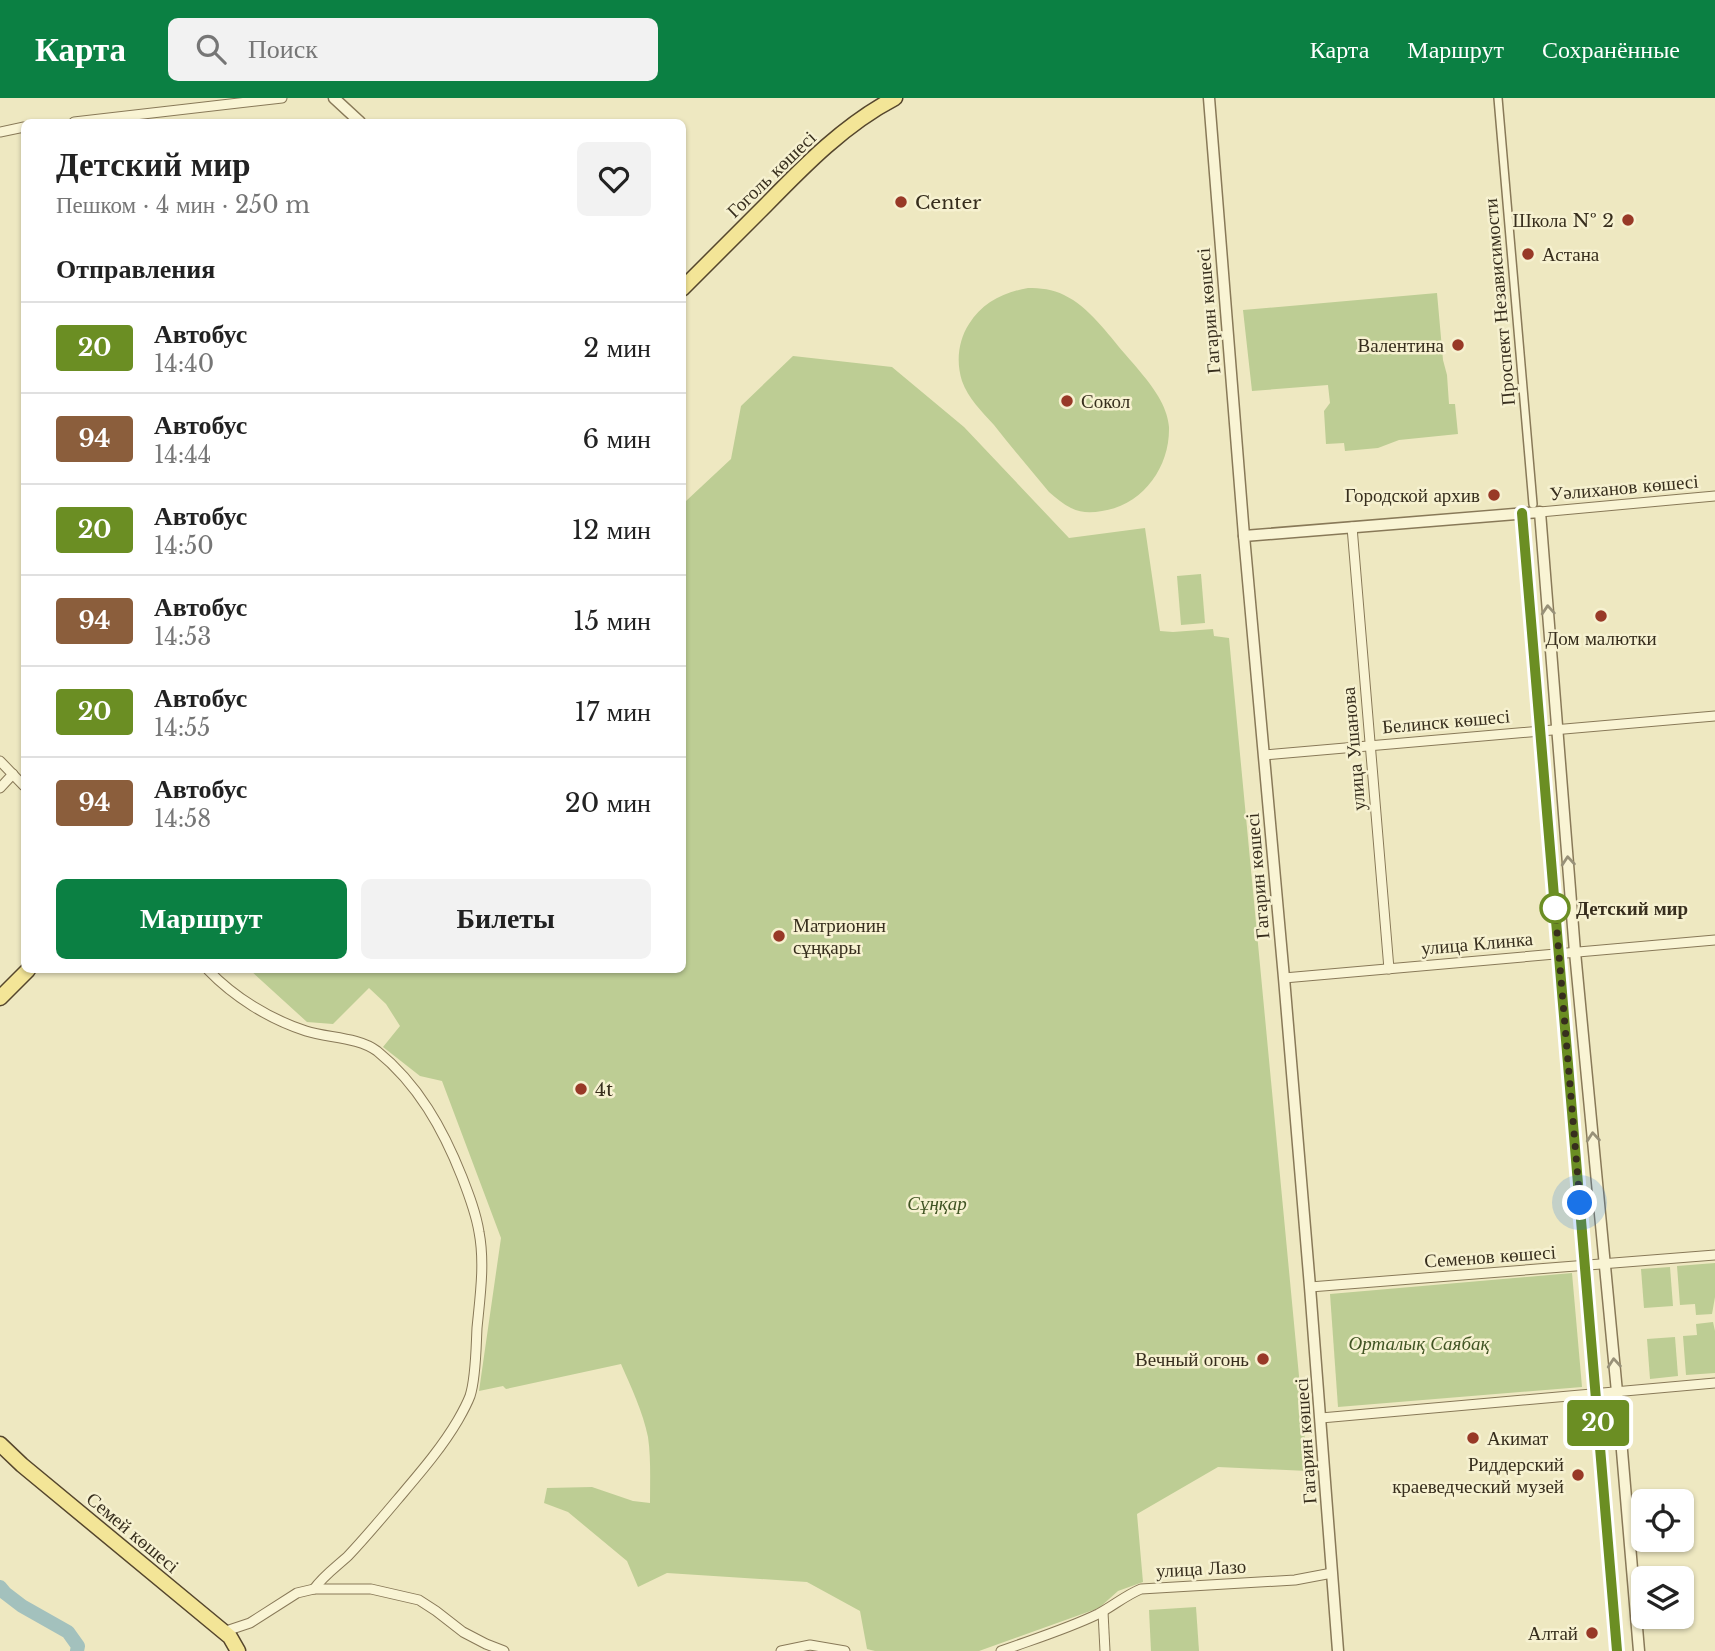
<!DOCTYPE html>
<html lang="ru">
<head>
<meta charset="utf-8">
<style>
  :root { --surface:#fff; --page:#f2f2f2; --text:#222; --muted:#767676; --line:#e0e0e0; --accent:#0b8043 }
  body { margin:0; font-family:"Libre Baskerville",serif; background:var(--page); color:var(--text); height:100vh; display:flex; flex-direction:column; font-size:26px; white-space:nowrap }
  * { box-sizing:border-box; margin:0 }
  p { font-size:23px; color:var(--muted) }
  .icon { flex:none; width:38px; height:38px; fill:none; stroke:currentColor; stroke-width:2; stroke-linecap:round; stroke-linejoin:round }
  .map { position:relative; flex:1; overflow:hidden }
  .side { position:absolute; left:21px; top:21px; width:665px; height:854px; display:flex; flex-direction:column; background:var(--surface); border-radius:10px; box-shadow:0 2px 5px #0004 }
  .side>* { flex:none }
  .badge { padding:0 14px; border-radius:5px; font-size:24px; line-height:46px }
  .tools { position:absolute; left:1631px; top:1391px; display:grid; gap:14px }
  .tools a { display:grid; place-items:center; width:63px; height:63px; border-radius:10px; background:var(--surface); box-shadow:0 2px 5px #0004; font-size:35px }
  .you { position:absolute; width:35px; height:35px; margin:-18px; border:5px solid #fff; border-radius:50%; background:#1a73e8; box-shadow:0 0 0 10px #1a73e833 }
  .map>.badge { position:absolute; translate:-50% -50%; box-shadow:0 0 0 4px #fff }
  h2 { padding:0 35px; font-size:26px; line-height:63px }
  .round { display:grid; place-items:center; flex:none; width:74px; height:74px; border-radius:10px; background:var(--page) }
  .overview { display:flex; align-items:center; justify-content:space-between; height:119px; padding:0 35px }
  h1 { font-size:33px; font-weight:700; line-height:52px }
  .button { display:flex; gap:14px; margin-top:auto; padding:14px 35px }
  .button a { flex:1; height:80px; border-radius:10px; background:var(--accent); color:#fff; font-size:28px; font-weight:700; line-height:80px; text-align:center }
  .button a+a { background:var(--page); color:var(--text) }
  ul { padding:0; list-style:none }
  li { display:flex; align-items:center; gap:21px; height:91px; padding:0 35px; border-top:2px solid var(--line) }
  li div { flex:1 }
  li b { display:block; font-size:26px }
  li em { font-style:normal }
  li .badge { min-width:77px; font-weight:700; text-align:center }
  header { display:flex; align-items:center; gap:42px; box-sizing:border-box; height:98px; padding:0 35px; background:var(--accent); color:#fff }
  header strong { font-size:33px }
  nav { display:flex; gap:38px; margin-inline-start:auto; font-size:24px }
  .search { width:490px; height:63px; background:var(--page); display:flex; align-items:center; gap:18px; box-sizing:border-box; padding:0 24px; border-radius:10px; color:var(--muted); font-size:26px }
  .map>svg:first-child { display:block }
</style>
</head>
<body>
<header>
<strong>Карта</strong>
<div class="search"><svg class="icon" aria-label="search" viewBox="0 0 24 24"><circle cx="10" cy="10" r="6"/><path d="M15 15l6 6"/></svg>Поиск</div>
<nav><a>Карта</a><a>Маршрут</a><a>Сохранённые</a></nav>
</header>
<div class="map">
<svg width="1715" height="1553" viewBox="0 0 1715 1553">
  <rect width="100%" height="100%" fill="#eee8c1"/>
  <g fill="#bdcd94">
    <path d="M1028 190C1040 190 1053 191 1064 197 1089 209 1107 235 1125 256 1137 270 1149 283 1158 298 1164 308 1168 318 1169 329 1170 369 1143 407 1102 413 1091 415 1081 415 1071 410 1063 406 1056 400 1049 394 1031 372 1012 350 994 327 982 314 968 300 962 283 956 264 958 243 969 226 982 205 1004 194 1028 190Z"/>
    <polygon points="1437,195 1443,262 1447,277 1449,306 1455,306 1458,336 1399,342 1378,350 1345,353 1344,345 1326,346 1324,313 1330,305 1328,287 1252,293 1243,212"/>
    <path d="M793 258 892 269 964 329 1069 440 1145 430 1160 533 1173 534 1213 531 1214 538 1229 540 1308 1373 1218 1369 1137 1416 1143 1484 1118 1493 1099 1510 979 1553H875L867 1551 860 1513 807 1484 667 1475 638 1489 627 1463 568 1414 544 1405 547 1390 592 1389 633 1403 650 1405C650 1383 651 1360 648 1339 643 1314 631 1289 621 1266L506 1291 503 1288 479 1293 501 1140 442 983 420 978 383 949 400 928 386 906 369 890 333 926 307 924 250 872H682L683 402 686 403 731 361 741 308Z"/>
    <polygon points="1201,476 1205,525 1181,527 1177,478"/>
    <polygon points="1715,1165 1715,1199 1712,1216 1696,1217 1695,1206 1680,1207 1677,1168"/>
    <polygon points="1670,1169 1673,1208 1644,1210 1641,1171"/>
    <polygon points="1572,1175 1582,1289 1338,1309 1330,1196"/>
    <polygon points="1713,1224 1715,1233 1715,1275 1686,1277 1683,1238 1697,1237 1696,1226"/>
    <polygon points="1675,1239 1678,1278 1650,1281 1647,1241"/>
    <polygon points="1196,1509 1199,1553 1151,1553 1149,1512"/>
  </g>
  <g fill="none" stroke-linecap="round" stroke-linejoin="round">
    <polyline stroke="#a3c1bd" stroke-width="14" points="0,1489 5,1495 22,1508 68,1534 78,1548 77,1553"/>
    <g stroke="#887958" stroke-width="10">
      <polyline id="pedestrian" points="1498,0 1533,406"/>
    </g>
    <g stroke="#887958" stroke-width="11">
      <g id="minor">
        <polyline points="74,24 282,0"/>
        <polyline points="0,34 24,29"/>
        <polyline points="1540,414 1715,398"/>
        <polyline points="1352,429 1389,871"/>
        <polyline points="1264,657 1715,618"/>
        <polyline points="0,663 24,688"/>
        <polyline points="0,690 13,676"/>
        <path d="M208 872C234 899 269 921 306 933 328 940 358 939 377 953 418 986 443 1031 462 1079 469 1097 476 1115 479 1134 485 1165 480 1199 477 1230 476 1249 476 1280 470 1298 467 1306 462 1315 458 1322 441 1351 419 1376 397 1402 381 1421 365 1440 348 1458 336 1469 323 1478 314 1491"/>
        <polyline points="1284,880 1715,842"/>
        <polyline points="1310,1189 1715,1157"/>
        <polyline points="1321,1320 1715,1285"/>
        <polyline points="1103,1514 1105,1553"/>
        <polyline points="223,1534 250,1525 297,1495 314,1491 371,1491 419,1502 436,1513 463,1534 486,1546 504,1553"/>
        <polyline points="781,1553 810,1547 845,1553"/>
        <path d="M1001 1553C1034 1541 1067 1531 1098 1516 1113 1508 1126 1497 1141 1491L1295 1482 1332 1475"/>
      </g>
    </g>
    <g stroke="#887958" stroke-width="13">
      <g id="tertiary">
        <polyline points="334,0 360,24"/>
        <polyline points="1209,0 1244,438 1284,880 1310,1189 1338,1553"/>
        <polyline points="1522,415 1617,1553"/>
        <polyline points="1244,438 1540,414 1575,854 1617,1294 1639,1553"/>
      </g>
    </g>
    <g stroke="#55462d" stroke-width="17">
      <g id="primary">
        <path d="M682 191C710 163 738 135 766 107 805 67 845 26 895 0"/>
        <polyline points="0,900 28,872"/>
        <polyline points="0,1346 22,1367 230,1539 238,1553"/>
      </g>
    </g>
    <use href="#pedestrian" stroke="#f9f4d4" stroke-width="7"/>
    <use href="#minor" stroke="#f9f4d4" stroke-width="9"/>
    <use href="#tertiary" stroke="#f9f4d4" stroke-width="10"/>
    <use href="#primary" stroke="#f3e597" stroke-width="14"/>
  </g>
  <defs><path id="oneway-chevron" d="M-2-3.5L2.5 0L-2 3.5" fill="none" stroke-width="1.6" stroke-linecap="round" stroke-linejoin="round" transform="scale(1.75)"/></defs>
  <g stroke="#989178">
    <use href="#oneway-chevron" transform="translate(1548 512) rotate(-94)"/>
    <use href="#oneway-chevron" transform="translate(1568 763) rotate(-95)"/>
    <use href="#oneway-chevron" transform="translate(1593 1039) rotate(-95)"/>
    <use href="#oneway-chevron" transform="translate(1614 1265) rotate(-95)"/>
  </g>
  <g fill="none" stroke-linecap="round" stroke-linejoin="round">
    <g stroke="#fff" stroke-width="16">
      <polyline id="line" points="1522,415 1617,1553"/>
    </g>
    <use href="#line" stroke="#6b8e23" stroke-width="10"/>
    <polyline stroke="#372e1d" stroke-width="7" stroke-dasharray="0 12.6" points="1555,810 1580,1105"/>
  </g>
  <g fill="#983927" stroke="#f6f1d0" stroke-width="2.5">
    <circle cx="901" cy="104" r="7"/>
    <circle cx="1628" cy="122" r="7"/>
    <circle cx="1528" cy="156" r="7"/>
    <circle cx="1458" cy="247" r="7"/>
    <circle cx="1067" cy="303" r="7"/>
    <circle cx="1494" cy="397" r="7"/>
    <circle cx="1601" cy="518" r="7"/>
    <circle cx="779" cy="838" r="7"/>
    <circle cx="581" cy="991" r="7"/>
    <circle cx="1263" cy="1261" r="7"/>
    <circle cx="1473" cy="1340" r="7"/>
    <circle cx="1578" cy="1377" r="7"/>
    <circle cx="1592" cy="1535" r="7"/>
  </g>
  <circle fill="#fff" stroke="#6b8e23" stroke-width="3.5" cx="1555" cy="810" r="14"/>
  <g text-anchor="middle" stroke-width="5" stroke-linejoin="round" paint-order="stroke">
    <g font-size="19" fill="#372e1d" stroke="#f6f1d0">
      <text transform="translate(771 76) rotate(-44)" y="7">Гоголь көшесі</text>
      <text transform="translate(1499 204) rotate(-95)" y="7">Проспект Независимости</text>
      <text transform="translate(1208 213) rotate(-95)" y="7">Гагарин көшесі</text>
      <text transform="translate(1624 389) rotate(-5)" y="7">Уәлиханов көшесі</text>
      <text transform="translate(1446 623) rotate(-5)" y="7">Белинск көшесі</text>
      <text transform="translate(1353 651) rotate(-95)" y="7">улица Ушанова</text>
      <text transform="translate(1257 778) rotate(-95)" y="7">Гагарин көшесі</text>
      <text transform="translate(1477 845) rotate(-5)" y="7">улица Клинка</text>
      <text transform="translate(1490 1158) rotate(-4)" y="7">Семенов көшесі</text>
      <text transform="translate(1305 1343) rotate(-94)" y="7">Гагарин көшесі</text>
      <text transform="translate(133 1434) rotate(40)" y="7">Семей көшесі</text>
      <text transform="translate(1201 1470) rotate(-3)" y="7">улица Лазо</text>
    </g>
    <g font-size="19" fill="#372e1d" stroke="#f6f1d0" text-anchor="start">
      <text x="915" y="111">Center</text>
      <text x="1614" y="129" text-anchor="end">Школа № 2</text>
      <text x="1542" y="163">Астана</text>
      <text x="1444" y="254" text-anchor="end">Валентина</text>
      <text x="1081" y="310">Сокол</text>
      <text x="1480" y="404" text-anchor="end">Городской архив</text>
      <text x="1601" y="547" text-anchor="middle">Дом малютки</text>
      <text x="793" y="834">Матрионин<tspan x="793" dy="22">сұңқары</tspan></text>
      <text x="595" y="998">4t</text>
      <text x="1249" y="1268" text-anchor="end">Вечный огонь</text>
      <text x="1487" y="1347">Акимат</text>
      <text x="1564" y="1373" text-anchor="end">Риддерский<tspan x="1564" dy="22">краеведческий музей</tspan></text>
      <text x="1578" y="1542" text-anchor="end">Алтай</text>
    </g>
    <g font-size="19" font-weight="bold" fill="#372e1d" stroke="#f6f1d0" text-anchor="start">
      <text x="1576" y="817">Детский мир</text>
    </g>
    <g font-size="19" font-style="italic" fill="#405423" stroke="#f6f1d0">
      <text x="937" y="1112">Сұңқар</text>
      <text x="1419" y="1252">Орталық Саябақ</text>
    </g>
  </g>
</svg>
<div class="tools">
<a><svg class="icon" aria-label="locate" viewBox="0 0 24 24"><circle cx="12" cy="12" r="6"/><path d="M12 2v4M12 18v4M2 12h4M18 12h4"/></svg></a>
<a><svg class="icon" aria-label="layers" viewBox="0 0 24 24"><path d="M12 4l9 5-9 5-9-5zM3 14l9 5 9-5"/></svg></a>
</div>
<div class="you" style="left:1580px;top:1105px"></div>
<b class="badge" style="left:1598px;top:1325px;background:#6b8e23;color:#fff">20</b>
<section class="side">
<div class="overview"><div><h1>Детский мир</h1><p>Пешком · 4 мин · 250 m</p></div><a class="round"><svg class="icon" aria-label="heart" viewBox="0 0 24 24"><path d="M12 20l-8-8c-3-5 5-10 8-4 3-6 11-1 8 4z"/></svg></a></div>
<h2>Отправления</h2>
<ul>
<li><span class="badge" style="background:#6b8e23;color:#fff">20</span><div><b>Автобус</b><p>14:40</p></div><em>2 мин</em></li>
<li><span class="badge" style="background:#8b5e3c;color:#fff">94</span><div><b>Автобус</b><p>14:44</p></div><em>6 мин</em></li>
<li><span class="badge" style="background:#6b8e23;color:#fff">20</span><div><b>Автобус</b><p>14:50</p></div><em>12 мин</em></li>
<li><span class="badge" style="background:#8b5e3c;color:#fff">94</span><div><b>Автобус</b><p>14:53</p></div><em>15 мин</em></li>
<li><span class="badge" style="background:#6b8e23;color:#fff">20</span><div><b>Автобус</b><p>14:55</p></div><em>17 мин</em></li>
<li><span class="badge" style="background:#8b5e3c;color:#fff">94</span><div><b>Автобус</b><p>14:58</p></div><em>20 мин</em></li>
</ul>
<div class="button"><a>Маршрут</a><a>Билеты</a></div>
</section>
</div>
</body>
</html>
